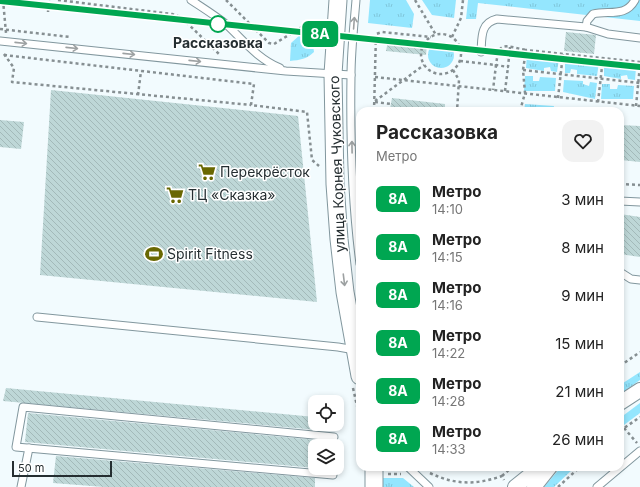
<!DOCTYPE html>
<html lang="ru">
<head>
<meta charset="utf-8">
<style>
  :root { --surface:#fff; --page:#f2f2f2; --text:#222; --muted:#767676 }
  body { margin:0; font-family:Inter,sans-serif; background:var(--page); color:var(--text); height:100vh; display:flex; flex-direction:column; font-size:15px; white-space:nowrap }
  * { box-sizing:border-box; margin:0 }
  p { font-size:13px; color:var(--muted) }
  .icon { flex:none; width:22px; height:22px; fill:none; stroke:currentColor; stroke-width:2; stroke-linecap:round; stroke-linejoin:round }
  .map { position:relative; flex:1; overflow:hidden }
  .panel { position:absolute; left:356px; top:107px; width:268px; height:364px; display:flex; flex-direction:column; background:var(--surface); border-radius:12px; box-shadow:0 2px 6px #0003 }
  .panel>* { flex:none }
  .badge { padding:0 8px; border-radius:6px; font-size:14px; line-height:26px }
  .tools { position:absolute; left:308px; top:395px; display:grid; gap:8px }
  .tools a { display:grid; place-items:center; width:36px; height:36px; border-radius:8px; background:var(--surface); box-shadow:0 2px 6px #0003; font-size:20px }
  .scale { position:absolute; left:12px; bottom:10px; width:100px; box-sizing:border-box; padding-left:4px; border:2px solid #252e31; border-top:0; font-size:11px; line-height:14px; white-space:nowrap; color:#252e31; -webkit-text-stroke:3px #fff; paint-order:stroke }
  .map>.badge { position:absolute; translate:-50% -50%; box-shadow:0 0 0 2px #fff }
  .round { display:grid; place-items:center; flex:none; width:42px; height:42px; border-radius:12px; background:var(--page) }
  .summary { display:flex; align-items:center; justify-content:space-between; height:68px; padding:0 20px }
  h1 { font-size:19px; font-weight:700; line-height:30px }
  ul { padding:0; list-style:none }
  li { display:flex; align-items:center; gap:12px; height:48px; padding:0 20px }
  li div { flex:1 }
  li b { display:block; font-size:15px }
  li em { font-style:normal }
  li .badge { min-width:44px; font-weight:700; text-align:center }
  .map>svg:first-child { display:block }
</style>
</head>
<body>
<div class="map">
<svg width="640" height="487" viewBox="0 0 640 487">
  <defs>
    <pattern id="grass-tufts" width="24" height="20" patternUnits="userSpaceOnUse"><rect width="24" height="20" fill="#94e6fe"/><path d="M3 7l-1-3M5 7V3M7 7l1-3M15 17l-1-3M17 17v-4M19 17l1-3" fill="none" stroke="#7fc6da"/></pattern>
    <pattern id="building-back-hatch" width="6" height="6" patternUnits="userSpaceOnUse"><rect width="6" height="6" fill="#bed7d7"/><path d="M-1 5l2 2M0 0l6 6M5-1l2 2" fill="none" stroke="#a3b9b9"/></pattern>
  </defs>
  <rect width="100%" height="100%" fill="#f2fbfe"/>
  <g fill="url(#grass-tufts)">
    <polygon points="370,0 406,0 414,14 412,28 368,23"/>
    <polygon points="422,0 456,0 454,18 432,15"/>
    <polygon points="468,0 640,0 640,21 478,3 476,19 466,19"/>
    <path d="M310 26 314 52C307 59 300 60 290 61L291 43Z"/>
    <circle cx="441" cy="55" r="13"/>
    <polygon points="527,54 559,59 557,72 551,71 550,67 544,68 544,71 526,68"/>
    <polygon points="565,61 599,62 597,76 577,74 577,70 571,69 570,73 565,73"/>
    <polygon points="604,62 636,68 635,80 628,79 627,75 621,76 621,79 604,76"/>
    <polygon points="525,76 533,76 533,81 539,81 540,77 556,78 555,91 524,91"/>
    <polygon points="564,80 583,81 583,84 589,86 590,82 597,83 595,99 563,92"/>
    <polygon points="602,84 610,84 610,89 617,89 618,85 634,86 633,99 601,99"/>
    <polygon points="525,104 554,106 553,111 524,111"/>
    <polygon points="640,372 640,380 620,394 620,385"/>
    <polygon points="640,403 640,413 620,428 620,418"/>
    <polygon points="561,467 575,467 554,487 544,487"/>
    <polygon points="383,478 403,478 414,487 382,487"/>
  </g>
  <g fill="url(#building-back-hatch)">
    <polygon points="566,32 596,35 594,54 564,51"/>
    <polygon points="388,41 427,45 426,55 386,51"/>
    <polygon points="51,90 298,116 317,302 40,275"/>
    <polygon points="392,98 445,104 445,111 409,111 390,109"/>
    <polygon points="0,120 24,122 21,149 0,147"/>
    <polygon points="620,125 640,126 640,162 620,160"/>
    <polygon points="620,214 640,217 640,257 620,254"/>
    <polygon points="6,388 315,417 315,424 328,424 328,431 3,401"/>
    <polygon points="28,413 327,441 327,446 315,446 315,468 25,442"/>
    <polygon points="56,456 315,478 315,487 104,487 53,483"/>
  </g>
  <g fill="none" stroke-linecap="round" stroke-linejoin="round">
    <g stroke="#82979e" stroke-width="9">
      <g id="service">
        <path d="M191 0C203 8 216 16 227 25 244 41 258 59 280 68"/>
        <path d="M356 0C354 25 351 51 351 76 350 139 352 202 360 264"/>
        <polyline points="586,27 608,34 640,38"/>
        <polyline points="0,41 286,71 351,75"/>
        <path d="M481 52C482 38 480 23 497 19L586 27 587 21 593 14C609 10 625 18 635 0"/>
        <polyline points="620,201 640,202"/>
        <polyline points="620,272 631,279 640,280"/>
        <polyline points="37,317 338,347 355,350"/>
        <polyline points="408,467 429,487"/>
        <polyline points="333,475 16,447 23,407 334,437"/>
        <polyline points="21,487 29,448"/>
        <polyline points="597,487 640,451"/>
      </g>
    </g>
    <g stroke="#82979e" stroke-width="16">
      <g id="minor">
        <polyline points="620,403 640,390"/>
        <polyline points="515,487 540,467"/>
        <polyline points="534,487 550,467"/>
      </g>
    </g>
    <g stroke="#82979e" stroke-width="19">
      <g id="tertiary">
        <polyline points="338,0 333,74 335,184 339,239 345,292 360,376"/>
        <polyline points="374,467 374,487"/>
      </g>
    </g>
    <g stroke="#868f92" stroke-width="2.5" stroke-dasharray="3 3" stroke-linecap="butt">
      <polyline points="3,0 6,33"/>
      <polyline points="58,0 172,14 181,17 219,54"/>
      <polyline points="226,0 269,43 274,44 310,22 318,24 323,22"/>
      <polyline points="415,0 436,35"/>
      <polyline points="48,12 49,0"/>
      <polyline points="0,29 70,37"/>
      <circle cx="441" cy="54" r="20"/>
      <polyline points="452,37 461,18 463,0"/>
      <path d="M510 47 508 67 496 65C499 40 504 46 526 50"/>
      <polyline points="461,50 472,51"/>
      <polyline points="4,54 14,68 12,82 251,105"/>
      <polyline points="4,55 254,84 251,105 307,112 312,160 319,166"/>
      <polyline points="460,61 496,65 493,90"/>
      <polyline points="453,70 459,80 457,111"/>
      <polyline points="523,70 640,83"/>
      <polyline points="375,77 640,106"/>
      <polyline points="505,91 508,67"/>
      <polyline points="138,95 141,71"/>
      <polyline points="558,98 563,54"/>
      <polyline points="375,101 424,65"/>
      <polyline points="375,102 391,104"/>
      <polyline points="598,102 603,58"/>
      <polyline points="636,106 640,65"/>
      <polyline points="374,111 376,34 382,32 431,37"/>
      <polyline points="520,111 525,93 523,70 526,50 640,62"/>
      <polyline points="620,184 640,185"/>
      <polyline points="620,366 640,352"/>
      <polyline points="353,388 360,419"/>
      <polyline points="624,428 637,443"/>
      <polyline points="620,431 640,417"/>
      <path d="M430 473C455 485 476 485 502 476L504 480"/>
      <polyline points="388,474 401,474"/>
      <polyline points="502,476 512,467"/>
      <polyline points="558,487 580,467"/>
    </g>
    <use href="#service" stroke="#fff" stroke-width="7"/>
    <use href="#minor" stroke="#fff" stroke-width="14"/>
    <use href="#tertiary" stroke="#fff" stroke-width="17"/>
  </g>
  <defs><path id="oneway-shaft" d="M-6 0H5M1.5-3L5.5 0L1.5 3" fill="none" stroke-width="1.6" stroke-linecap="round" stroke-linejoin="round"/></defs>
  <g stroke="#9da1a2">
    <use href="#oneway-shaft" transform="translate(354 23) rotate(-86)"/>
    <use href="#oneway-shaft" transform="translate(21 43) rotate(6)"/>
    <use href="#oneway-shaft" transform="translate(72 48) rotate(6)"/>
    <use href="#oneway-shaft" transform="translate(129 54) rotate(6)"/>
    <use href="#oneway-shaft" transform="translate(195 61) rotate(6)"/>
    <use href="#oneway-shaft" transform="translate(352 147) rotate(-91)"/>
    <use href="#oneway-shaft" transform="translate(344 280) rotate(83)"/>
  </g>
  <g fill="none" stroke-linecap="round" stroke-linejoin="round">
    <g stroke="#fff" stroke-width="9">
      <polyline id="line" points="0,1 640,67"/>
    </g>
    <use href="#line" stroke="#00a651" stroke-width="6"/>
  </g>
  <defs>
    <g id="supermarket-bare" transform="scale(1.38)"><path d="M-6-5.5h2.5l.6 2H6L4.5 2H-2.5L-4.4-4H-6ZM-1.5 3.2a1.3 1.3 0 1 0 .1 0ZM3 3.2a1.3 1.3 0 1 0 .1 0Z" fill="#696802" stroke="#fff" stroke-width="2.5" paint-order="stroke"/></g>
    <g id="stadium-bare" transform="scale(1.38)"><path d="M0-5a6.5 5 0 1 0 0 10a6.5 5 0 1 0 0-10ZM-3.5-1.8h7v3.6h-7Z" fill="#696802" stroke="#fff" stroke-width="2.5" paint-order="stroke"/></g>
  </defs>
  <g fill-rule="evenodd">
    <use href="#supermarket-bare" x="207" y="172"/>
    <use href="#supermarket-bare" x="175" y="195"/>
    <use href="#stadium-bare" x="154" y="254"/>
  </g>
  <circle fill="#fff" stroke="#00a651" stroke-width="2" cx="218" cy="24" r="8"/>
  <g text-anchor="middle" stroke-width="3" stroke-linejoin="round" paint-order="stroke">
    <g font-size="14" font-weight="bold" fill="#252e31" stroke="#fff">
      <text x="218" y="48">Рассказовка</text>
    </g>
    <g font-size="14" fill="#252e31" stroke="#fff">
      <text transform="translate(337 164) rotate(-92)" y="5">улица Корнея Чуковского</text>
    </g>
    <g font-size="14" fill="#252e31" stroke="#fff" text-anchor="start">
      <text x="220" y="177">Перекрёсток</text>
      <text x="188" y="200">ТЦ «Сказка»</text>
      <text x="167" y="259">Spirit Fitness</text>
    </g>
  </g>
</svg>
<div class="tools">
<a><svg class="icon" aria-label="locate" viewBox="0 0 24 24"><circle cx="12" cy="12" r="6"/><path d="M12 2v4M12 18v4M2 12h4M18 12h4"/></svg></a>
<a><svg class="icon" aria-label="layers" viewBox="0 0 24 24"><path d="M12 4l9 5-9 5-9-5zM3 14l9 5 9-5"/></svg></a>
</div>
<div class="scale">50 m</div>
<b class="badge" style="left:320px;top:34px;background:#00a651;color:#fff">8А</b>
<section class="panel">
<div class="summary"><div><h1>Рассказовка</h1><p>Метро</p></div><a class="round"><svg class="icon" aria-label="heart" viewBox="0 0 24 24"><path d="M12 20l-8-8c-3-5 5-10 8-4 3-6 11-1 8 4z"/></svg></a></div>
<ul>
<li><span class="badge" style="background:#00a651;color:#fff">8А</span><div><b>Метро</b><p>14:10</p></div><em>3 мин</em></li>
<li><span class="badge" style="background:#00a651;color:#fff">8А</span><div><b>Метро</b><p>14:15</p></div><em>8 мин</em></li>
<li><span class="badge" style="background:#00a651;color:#fff">8А</span><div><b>Метро</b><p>14:16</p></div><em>9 мин</em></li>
<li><span class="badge" style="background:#00a651;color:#fff">8А</span><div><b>Метро</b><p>14:22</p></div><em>15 мин</em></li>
<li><span class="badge" style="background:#00a651;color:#fff">8А</span><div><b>Метро</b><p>14:28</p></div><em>21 мин</em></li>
<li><span class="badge" style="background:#00a651;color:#fff">8А</span><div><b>Метро</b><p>14:33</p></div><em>26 мин</em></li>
</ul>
</section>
</div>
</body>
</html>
